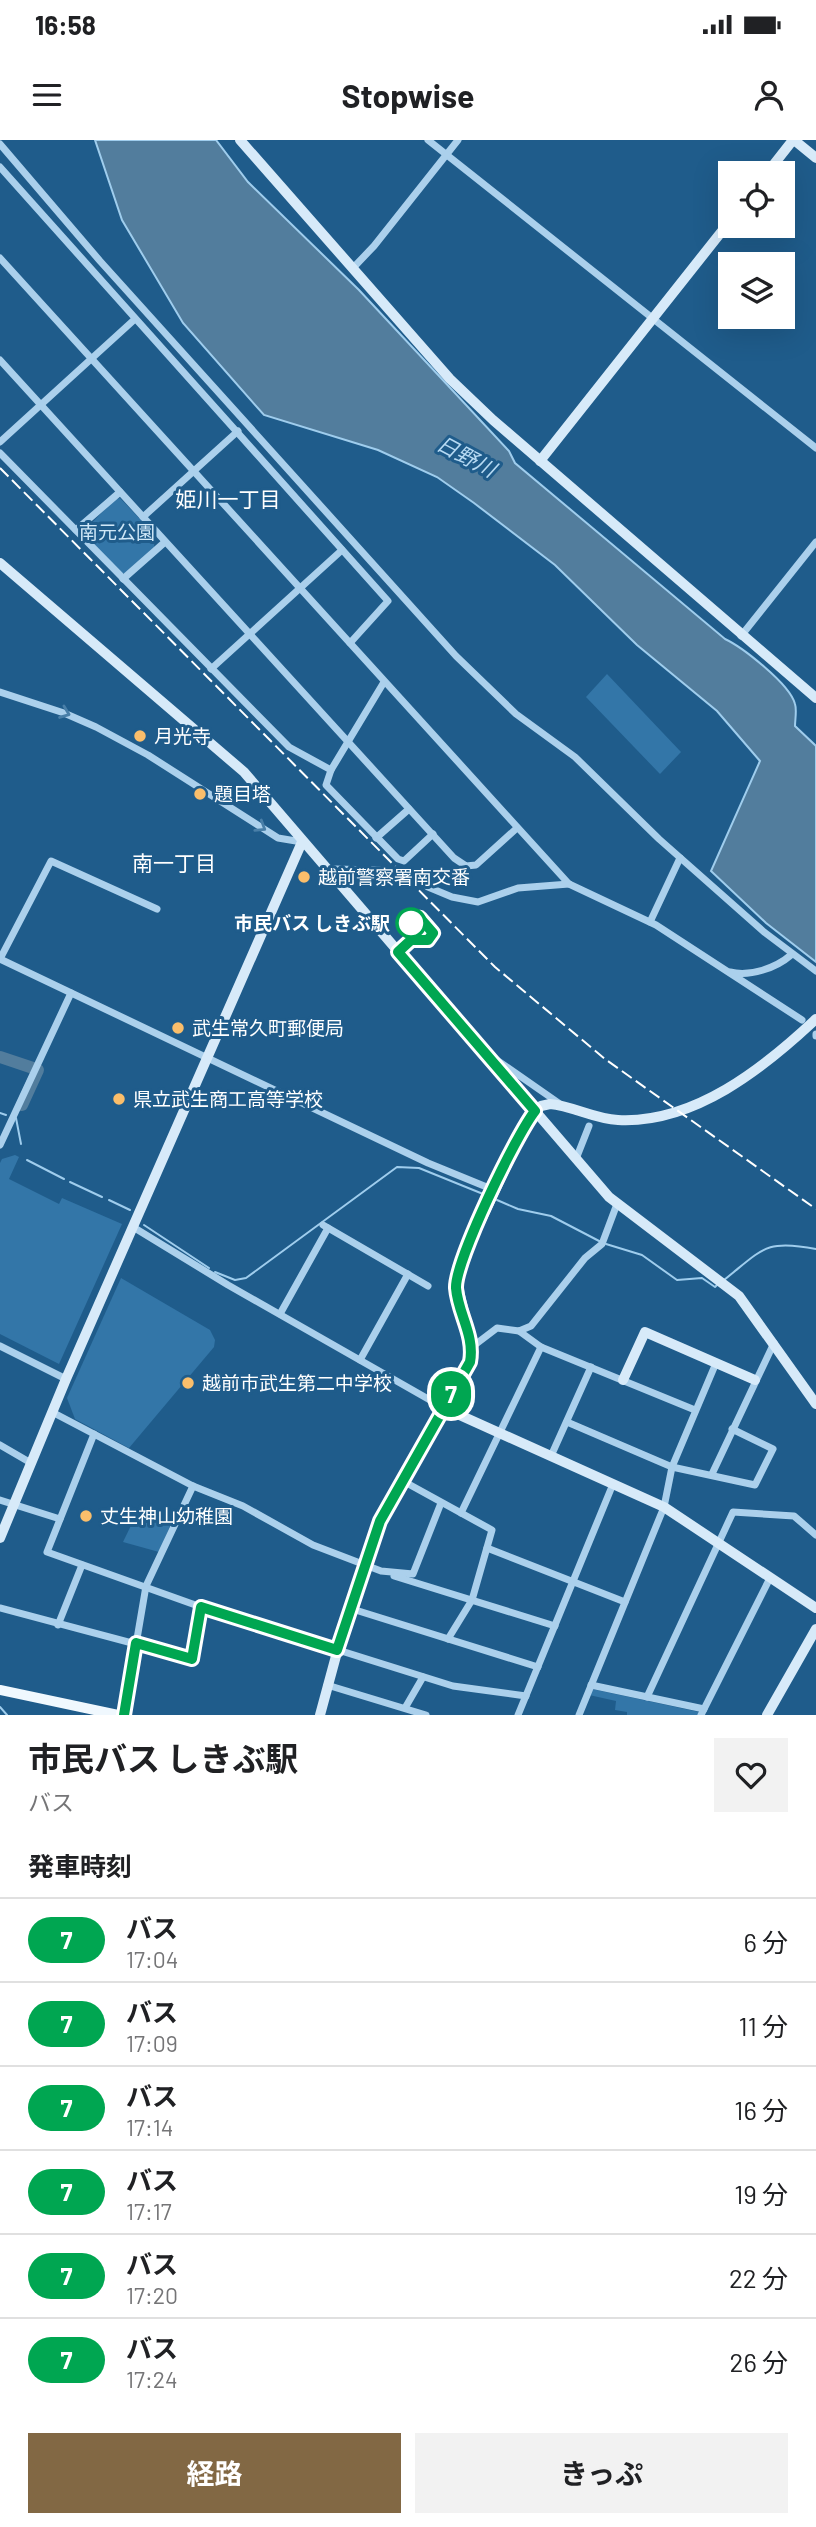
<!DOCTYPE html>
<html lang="ja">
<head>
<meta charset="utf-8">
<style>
  :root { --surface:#fff; --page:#f2f2f2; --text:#202124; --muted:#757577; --line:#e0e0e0; --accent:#826844 }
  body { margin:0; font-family:Barlow,"Noto Sans JP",sans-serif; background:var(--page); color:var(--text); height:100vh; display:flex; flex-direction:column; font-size:26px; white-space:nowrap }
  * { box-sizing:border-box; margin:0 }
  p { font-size:23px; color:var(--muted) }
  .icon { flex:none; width:38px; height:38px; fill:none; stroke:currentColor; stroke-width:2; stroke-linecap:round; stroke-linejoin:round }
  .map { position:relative; height:1575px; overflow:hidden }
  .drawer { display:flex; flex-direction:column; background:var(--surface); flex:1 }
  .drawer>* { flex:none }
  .badge { padding:0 14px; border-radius:23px; font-size:24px; line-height:46px }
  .tools { position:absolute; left:718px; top:21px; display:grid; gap:14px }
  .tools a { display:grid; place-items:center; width:77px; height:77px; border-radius:0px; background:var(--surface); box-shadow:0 7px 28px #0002; font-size:35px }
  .map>.badge { position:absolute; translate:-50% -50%; box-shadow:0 0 0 4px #fff }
  h2 { padding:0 28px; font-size:26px; line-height:63px }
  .round { display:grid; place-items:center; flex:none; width:74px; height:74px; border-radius:0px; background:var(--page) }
  .head { display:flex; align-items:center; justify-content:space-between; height:119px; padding:0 28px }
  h1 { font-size:33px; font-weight:700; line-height:52px }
  .cta { display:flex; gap:14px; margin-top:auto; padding:14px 28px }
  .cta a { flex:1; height:80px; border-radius:0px; background:var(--accent); color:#fff; font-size:28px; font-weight:700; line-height:80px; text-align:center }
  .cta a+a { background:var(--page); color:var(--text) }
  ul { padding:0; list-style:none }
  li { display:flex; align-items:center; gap:21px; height:84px; padding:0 28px; border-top:2px solid var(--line) }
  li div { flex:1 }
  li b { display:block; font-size:26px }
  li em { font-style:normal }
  li .badge { min-width:77px; font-weight:700; text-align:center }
  .status { display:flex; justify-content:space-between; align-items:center; height:49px; padding:0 35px; background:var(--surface); direction:ltr }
  .status svg { height:19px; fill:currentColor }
  header { display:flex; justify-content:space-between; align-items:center; height:91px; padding:0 28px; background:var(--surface); font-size:32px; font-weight:700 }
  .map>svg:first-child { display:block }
</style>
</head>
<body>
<div class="status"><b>16:58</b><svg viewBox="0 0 49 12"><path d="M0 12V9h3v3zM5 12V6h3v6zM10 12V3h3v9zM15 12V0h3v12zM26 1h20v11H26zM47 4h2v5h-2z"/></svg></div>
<header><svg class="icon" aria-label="menu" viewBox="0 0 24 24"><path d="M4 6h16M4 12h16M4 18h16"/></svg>Stopwise<svg class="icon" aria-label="person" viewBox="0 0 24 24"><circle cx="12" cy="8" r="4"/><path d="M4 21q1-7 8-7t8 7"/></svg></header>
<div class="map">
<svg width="816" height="1575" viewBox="0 0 816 1575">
  <rect width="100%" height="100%" fill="#1f5c8b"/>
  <g fill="#3376a8">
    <polygon points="120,358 155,395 154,407 125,433 120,433 82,393 114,360"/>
    <polygon points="607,534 681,612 660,634 586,557"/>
    <polygon points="15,1015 19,1017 9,1039 59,1064 62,1058 122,1084 59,1224 0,1194 0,1023 2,1019"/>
    <polygon points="121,1138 210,1190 215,1200 214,1207 129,1308 75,1279 67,1258"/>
    <polygon points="138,1371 169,1382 170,1386 159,1412 123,1402"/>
    <polygon points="592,1549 699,1572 698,1575 627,1575 627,1572 615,1570 616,1561 589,1555"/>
  </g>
  <path fill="#527d9d" stroke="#9fcded" stroke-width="2" d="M95 0H216L248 42 359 150 509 311 515 323 725 499C742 507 790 544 795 564 797 570 795 580 795 586L816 606V822L766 783 711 731 760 621 717 571 637 505 555 425 474 363 437 337 378 310 264 275 183 183 122 80Z"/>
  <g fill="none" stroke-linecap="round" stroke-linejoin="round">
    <g stroke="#9fcded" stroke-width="2">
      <polyline points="0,973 6,975"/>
      <polyline points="16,978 21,1004"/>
      <polyline points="27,1020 64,1039"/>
      <polyline points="70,1042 102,1057"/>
      <polyline points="109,1060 130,1070"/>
      <polyline points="497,1060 518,1069 551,1076 601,1102"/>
      <polyline points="144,1085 209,1128"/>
      <polyline points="606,1104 642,1115 677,1140 702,1138 715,1147 717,1145"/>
      <polyline points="215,1132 235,1140 246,1138 397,1027 419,1028 488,1056"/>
      <path d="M724 1140C763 1109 765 1099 816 1109"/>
      <polyline points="0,1567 7,1575"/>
    </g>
    <g stroke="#527d9d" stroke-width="12">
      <polyline points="0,917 33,928"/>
      <polyline points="22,965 38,930"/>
    </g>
    <g stroke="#abd0ec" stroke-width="7">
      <polyline points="428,0 816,308"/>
      <polyline points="0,4 100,121 456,516 516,574 575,617 659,699 764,792 816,831"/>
      <polyline points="0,27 388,461 350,503"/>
      <polyline points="0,118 569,744 656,785 802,880"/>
      <polyline points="353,128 374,106 458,0"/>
      <polyline points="0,220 454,718 466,726 476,725 517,688"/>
      <polyline points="0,302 135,179"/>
      <polyline points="0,313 289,607 331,630"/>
      <polyline points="143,377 238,291"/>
      <polyline points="76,390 120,352"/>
      <polyline points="123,439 165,402"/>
      <polyline points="741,496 816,402"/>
      <polyline points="211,529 342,410"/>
      <polyline points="384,542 331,630 326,645 398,719 404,721 433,694"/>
      <polyline points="0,552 64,573 96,587 148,615 278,698 302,702"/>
      <polyline points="376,698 409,669"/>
      <polyline points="328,732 334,729 379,730"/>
      <polyline points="428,747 452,757 478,762 518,748 569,744"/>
      <polygon points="417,778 432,790 428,800 411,800 410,785"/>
      <polyline points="650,782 680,718"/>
      <polyline points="0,819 428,1023 494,1050"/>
      <polyline points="0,819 51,721 157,769"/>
      <path d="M730 832C750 837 776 828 791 815"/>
      <polyline points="816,894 816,896"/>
      <polyline points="491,916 563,966"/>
      <polyline points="0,1005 71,853"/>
      <polyline points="576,1019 589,986"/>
      <polyline points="323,1085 428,1146"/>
      <polyline points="133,1087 228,1145 444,1268"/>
      <polyline points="280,1174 328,1088"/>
      <polyline points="519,1191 541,1207 695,1270"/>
      <polyline points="0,1206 66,1239"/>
      <polyline points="472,1207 497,1188 519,1191 531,1186 585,1118 602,1104 617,1064"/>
      <polyline points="360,1220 408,1134"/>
      <polyline points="52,1272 193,1346 243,1366 313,1405 381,1431 413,1434 441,1363"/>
      <polyline points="567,1282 672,1327 755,1345 773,1309 732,1289"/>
      <polyline points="94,1294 47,1412 201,1467 453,1546 526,1556"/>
      <polyline points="0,1305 31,1323"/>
      <polyline points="551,1316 591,1227"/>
      <polyline points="712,1334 774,1203"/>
      <polyline points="403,1341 492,1390 472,1460 448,1499"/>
      <polyline points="0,1360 60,1379"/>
      <polyline points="461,1373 541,1207"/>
      <polyline points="487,1408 625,1462"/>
      <polyline points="394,1436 555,1486"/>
      <polyline points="0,1468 192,1519 201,1467"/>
      <polyline points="349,1468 538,1527"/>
      <polyline points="58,1485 82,1425"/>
      <polyline points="327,1545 426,1575"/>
      <polyline points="591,1545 704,1569"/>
      <polyline points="647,1557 733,1372 794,1376 816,1395"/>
      <polyline points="405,1568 423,1537"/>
      <polyline points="124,1575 146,1446 193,1346"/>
      <polyline points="518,1575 613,1344"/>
      <polyline points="579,1575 664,1367 672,1327 716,1223"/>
      <polyline points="701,1575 770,1438"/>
    </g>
    <g stroke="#d7eaf9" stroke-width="10">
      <polyline points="240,0 450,239 493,280 816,558"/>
      <polyline points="794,0 816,18"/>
      <polyline points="767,33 793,0"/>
      <polyline points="540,321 730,81"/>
      <polyline points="0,423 244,632 609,1057 739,1156 816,1264"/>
      <polyline points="623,1240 645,1192 755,1240"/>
      <polyline points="444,1268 664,1367 816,1468"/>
      <polyline points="0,1398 66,1239 302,702"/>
      <path d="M320 1575 349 1468 380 1381 470 1222C476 1191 455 1161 458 1129L530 976 541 966 550 964C573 966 594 979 618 980 694 984 764 928 816 879"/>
      <polyline points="767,1575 816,1489"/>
    </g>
    <polyline stroke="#f0f8fe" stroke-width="10" points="0,1550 118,1575"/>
    <polyline stroke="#fff" stroke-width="2" stroke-dasharray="12 5" stroke-linecap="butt" points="0,328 495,827 605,919 816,1069"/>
  </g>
  <defs><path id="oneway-chevron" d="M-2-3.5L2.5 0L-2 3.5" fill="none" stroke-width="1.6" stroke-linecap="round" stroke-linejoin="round" transform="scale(1.75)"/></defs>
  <g stroke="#497fa8">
    <use href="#oneway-chevron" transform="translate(65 573) rotate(21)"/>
    <use href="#oneway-chevron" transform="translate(261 687) rotate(32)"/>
  </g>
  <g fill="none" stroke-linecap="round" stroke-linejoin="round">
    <g stroke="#fff" stroke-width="16">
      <path id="line" d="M124 1575 136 1503 192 1519 201 1467 337 1510 380 1381 470 1222C475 1195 458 1174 456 1148 455 1121 516 995 535 971L398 812 411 800 412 782 420 778 433 793 428 800H413"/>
    </g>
    <use href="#line" stroke="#00a651" stroke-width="10"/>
  </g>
  <g fill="#fabe6b" stroke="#1f5c8b" stroke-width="2.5">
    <circle cx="140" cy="596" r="7"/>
    <circle cx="200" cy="654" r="7"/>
    <circle cx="304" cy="737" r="7"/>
    <circle cx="178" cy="888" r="7"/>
    <circle cx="119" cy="959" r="7"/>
    <circle cx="188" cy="1243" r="7"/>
    <circle cx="86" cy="1376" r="7"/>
  </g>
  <circle fill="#fff" stroke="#00a651" stroke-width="3.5" cx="411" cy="783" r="14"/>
  <g text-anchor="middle" stroke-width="6" stroke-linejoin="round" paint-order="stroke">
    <g font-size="19" fill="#d0e8f8" stroke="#1f5c8b">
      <text x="117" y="399">南元公園</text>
    </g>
    <g font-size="19" fill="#fff" stroke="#1f5c8b" text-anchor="start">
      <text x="154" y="603">月光寺</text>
      <text x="214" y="661">題目塔</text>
      <text x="318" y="744">越前警察署南交番</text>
      <text x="192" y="895">武生常久町郵便局</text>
      <text x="133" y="966">県立武生商工高等学校</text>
      <text x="202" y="1250">越前市武生第二中学校</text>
      <text x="100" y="1383">丈生神山幼稚園</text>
    </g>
    <g font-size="19" font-weight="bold" fill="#fff" stroke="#1f5c8b" text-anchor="end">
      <text x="390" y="790">市民バス しきぶ駅</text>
    </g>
    <g font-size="21" font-style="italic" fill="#b7daf3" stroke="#1f5c8b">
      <text transform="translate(466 317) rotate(28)" y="7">日野川</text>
    </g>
    <g font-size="21" fill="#fff" stroke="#1f5c8b">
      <text x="228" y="367">姫川一丁目</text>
      <text x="174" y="731">南一丁目</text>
    </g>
  </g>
</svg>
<div class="tools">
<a><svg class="icon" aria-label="locate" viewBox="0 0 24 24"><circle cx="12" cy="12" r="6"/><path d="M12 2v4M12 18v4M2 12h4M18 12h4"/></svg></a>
<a><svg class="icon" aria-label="layers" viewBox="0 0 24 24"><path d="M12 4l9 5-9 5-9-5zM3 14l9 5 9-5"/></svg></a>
</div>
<b class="badge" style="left:451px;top:1254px;background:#00a651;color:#fff">7</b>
</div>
<section class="drawer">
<div class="head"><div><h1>市民バス しきぶ駅</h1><p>バス</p></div><a class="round"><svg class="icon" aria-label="heart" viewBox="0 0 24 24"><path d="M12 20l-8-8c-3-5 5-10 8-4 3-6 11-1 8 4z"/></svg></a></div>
<h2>発車時刻</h2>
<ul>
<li><span class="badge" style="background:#00a651;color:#fff">7</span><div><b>バス</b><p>17:04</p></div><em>6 分</em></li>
<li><span class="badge" style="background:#00a651;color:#fff">7</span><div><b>バス</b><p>17:09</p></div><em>11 分</em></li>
<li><span class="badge" style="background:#00a651;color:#fff">7</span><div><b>バス</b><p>17:14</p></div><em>16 分</em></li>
<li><span class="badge" style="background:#00a651;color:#fff">7</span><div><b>バス</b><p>17:17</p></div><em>19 分</em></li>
<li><span class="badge" style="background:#00a651;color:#fff">7</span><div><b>バス</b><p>17:20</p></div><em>22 分</em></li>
<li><span class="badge" style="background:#00a651;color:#fff">7</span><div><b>バス</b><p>17:24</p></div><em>26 分</em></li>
</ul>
<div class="cta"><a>経路</a><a>きっぷ</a></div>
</section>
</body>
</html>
